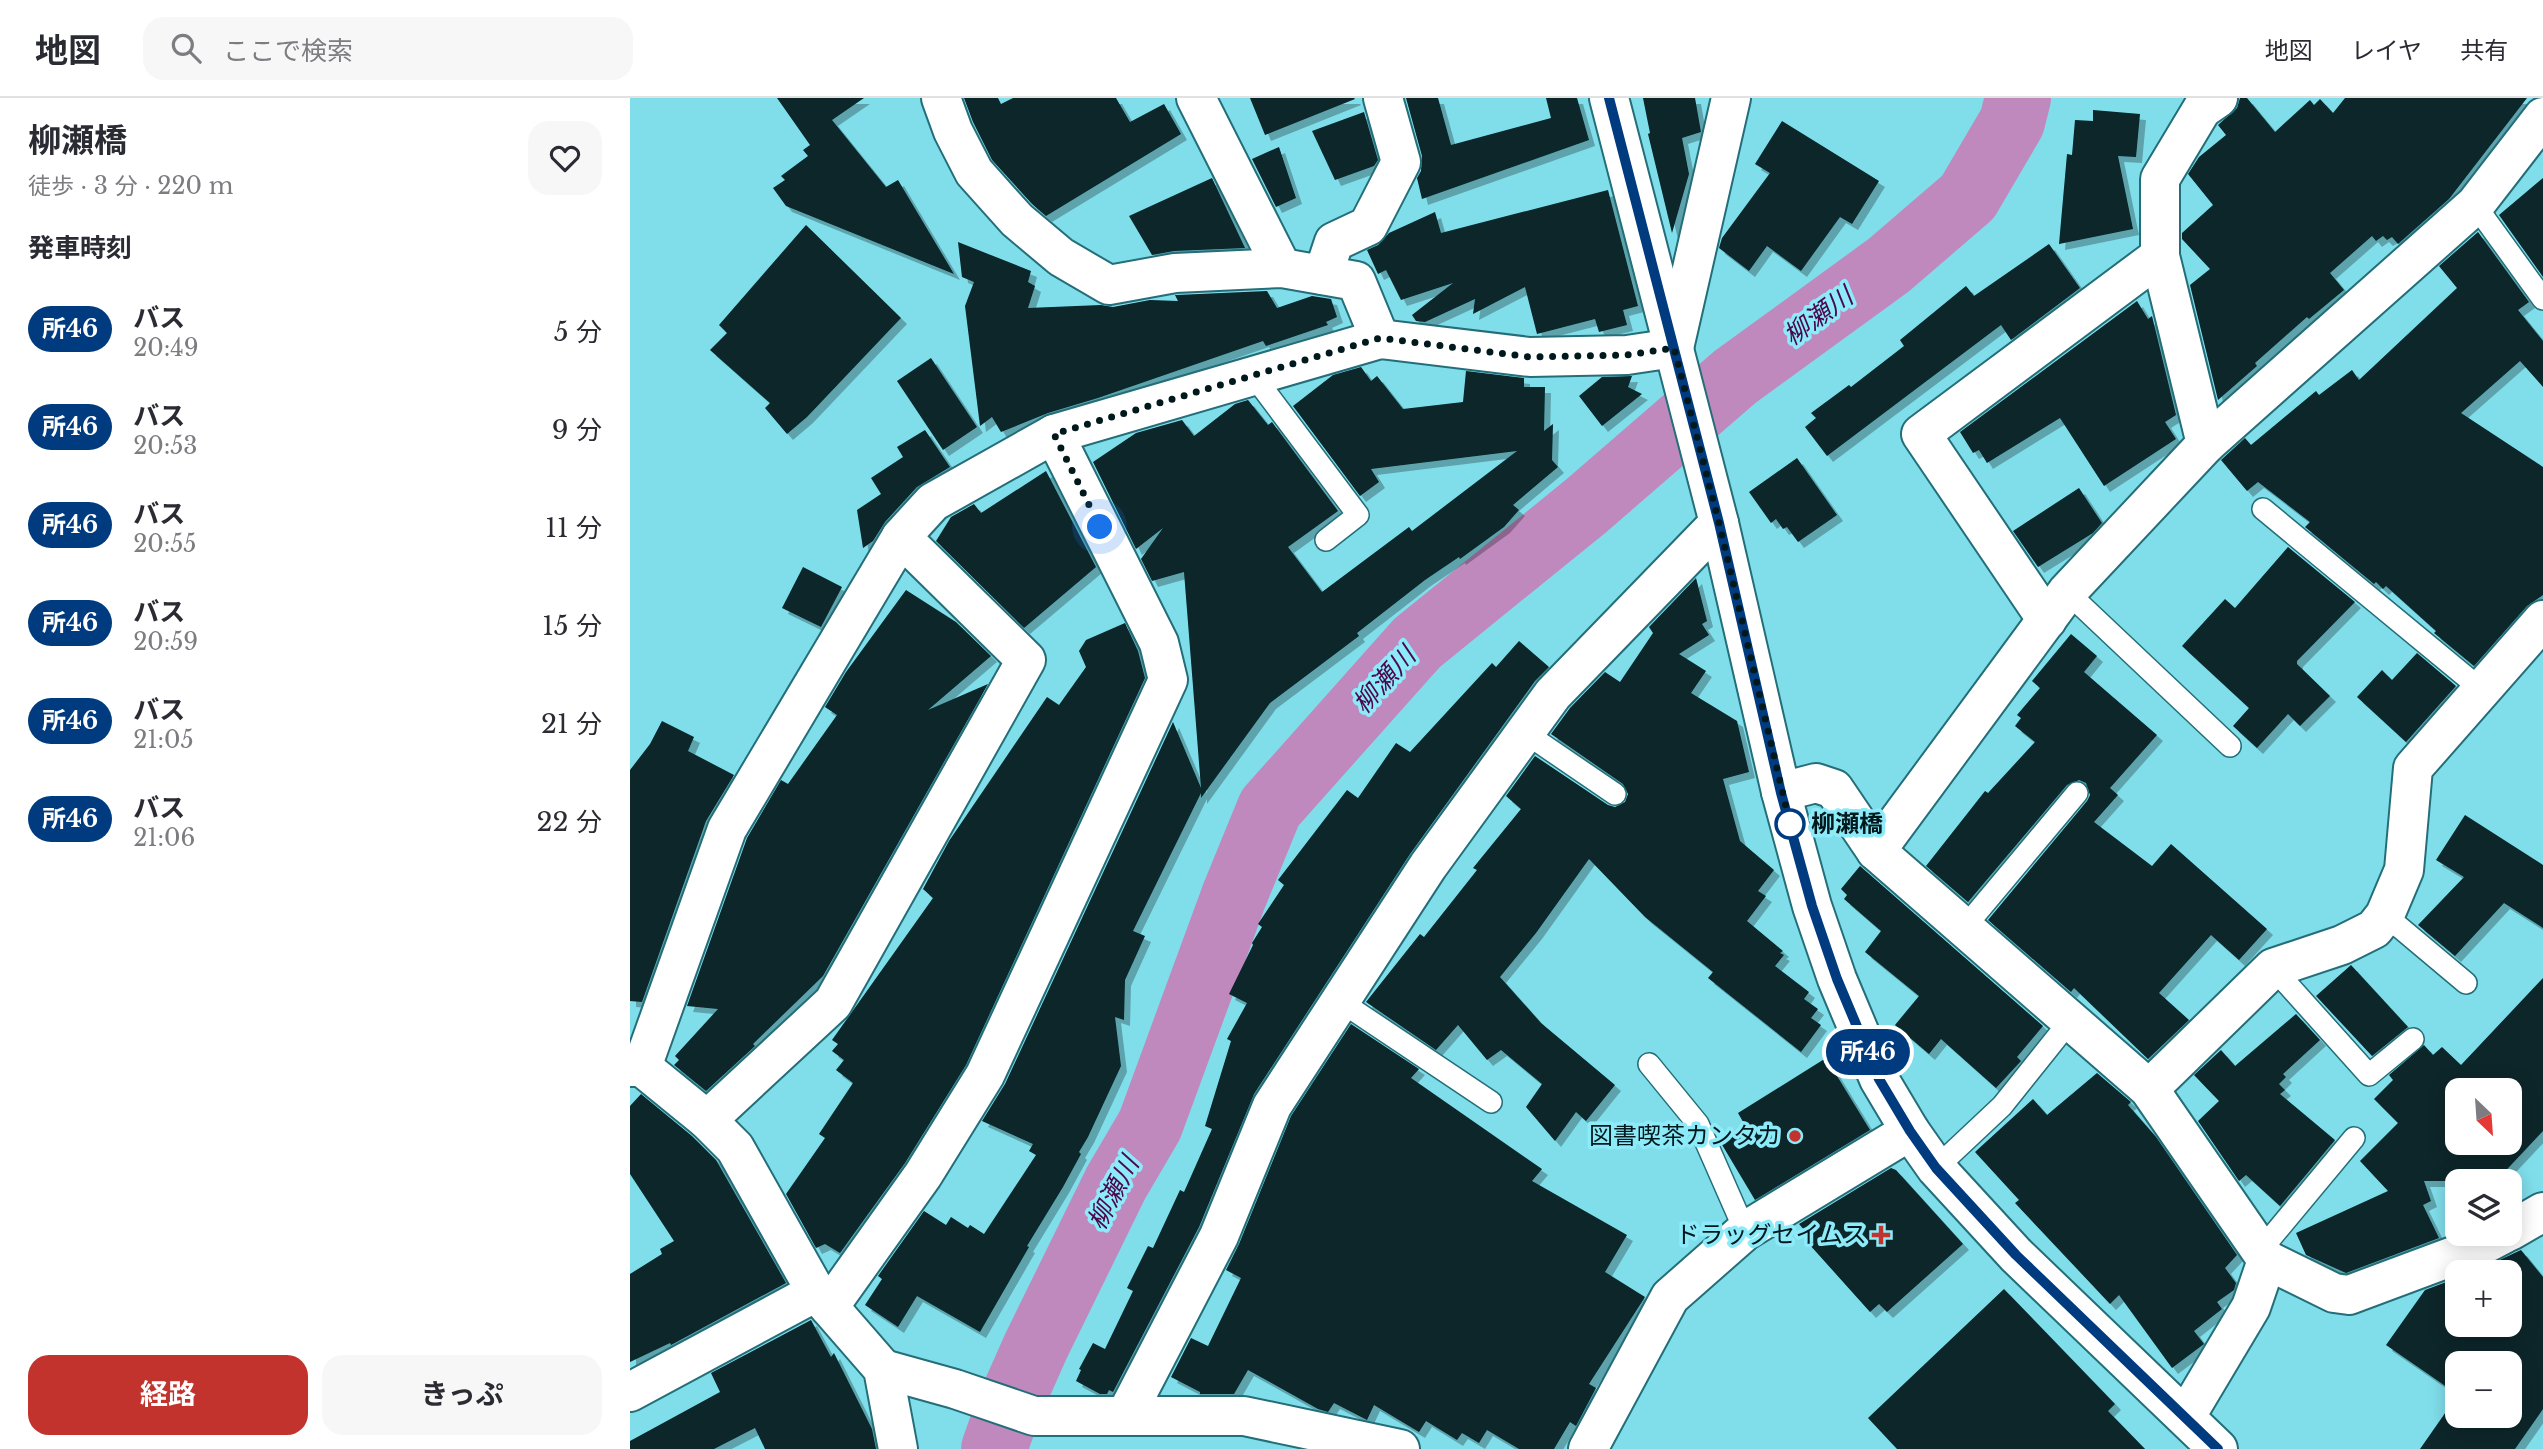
<!DOCTYPE html>
<html lang="ja">
<head>
<meta charset="utf-8">
<style>
  :root { --surface:#fff; --page:#f7f7f7; --text:#2b2b33; --muted:#7c7c81; --line:#e1e1e2; --accent:#c1332c }
  body { margin:0; font-family:"Libre Baskerville","Noto Sans JP",serif; background:var(--page); color:var(--text); height:100vh; display:flex; flex-direction:column; font-size:26px; white-space:nowrap }
  * { box-sizing:border-box; margin:0 }
  p { font-size:23px; color:var(--muted) }
  .icon { flex:none; width:38px; height:38px; fill:none; stroke:currentColor; stroke-width:2; stroke-linecap:round; stroke-linejoin:round }
  .map { position:relative; flex:1; overflow:hidden }
  .drawer { display:flex; flex-direction:column; background:var(--surface); width:630px }
  .drawer>* { flex:none }
  .badge { padding:0 14px; border-radius:23px; font-size:24px; line-height:46px }
  .needle { width:46px; rotate:155deg }
  .fabs { position:absolute; left:1815px; top:980px; display:grid; gap:14px }
  .fabs a { display:grid; place-items:center; width:77px; height:77px; border-radius:14px; background:var(--surface); box-shadow:0 4px 18px #0003; font-size:35px }
  .you { position:absolute; width:35px; height:35px; margin:-18px; border:5px solid #fff; border-radius:50%; background:#1a73e8; box-shadow:0 0 0 10px #1a73e833 }
  .map>.badge { position:absolute; translate:-50% -50%; box-shadow:0 0 0 4px #fff }
  h2 { padding:0 28px; font-size:26px; line-height:63px }
  .round { display:grid; place-items:center; flex:none; width:74px; height:74px; border-radius:21px; background:var(--page) }
  .headline { display:flex; align-items:center; justify-content:space-between; height:119px; padding:0 28px }
  h1 { font-size:33px; font-weight:700; line-height:52px }
  .action { display:flex; gap:14px; margin-top:auto; padding:14px 28px }
  .action a { flex:1; height:80px; border-radius:21px; background:var(--accent); color:#fff; font-size:28px; font-weight:700; line-height:80px; text-align:center }
  .action a+a { background:var(--page); color:var(--text) }
  ul { padding:0; list-style:none }
  li { display:flex; align-items:center; gap:21px; height:98px; padding:0 28px }
  li div { flex:1 }
  li b { display:block; font-size:26px }
  li em { font-style:normal }
  li .badge { min-width:77px; font-weight:700; text-align:center }
  header { display:flex; align-items:center; gap:42px; box-sizing:border-box; height:98px; padding:0 35px; background:var(--surface); border-bottom:2px solid var(--line) }
  header strong { font-size:33px }
  nav { display:flex; gap:38px; margin-inline-start:auto; font-size:24px }
  .search { width:490px; height:63px; background:var(--page); display:flex; align-items:center; gap:18px; box-sizing:border-box; padding:0 24px; border-radius:21px; color:var(--muted); font-size:26px }
  main { display:flex; flex:1; min-height:0 }
  .map>svg:first-child { display:block }
</style>
</head>
<body>
<header>
<strong>地図</strong>
<div class="search"><svg class="icon" aria-label="search" viewBox="0 0 24 24"><circle cx="10" cy="10" r="6"/><path d="M15 15l6 6"/></svg>ここで検索</div>
<nav><a>地図</a><a>レイヤ</a><a>共有</a></nav>
</header>
<main>
<section class="drawer">
<div class="headline"><div><h1>柳瀬橋</h1><p>徒歩 · 3 分 · 220 m</p></div><a class="round"><svg class="icon" aria-label="heart" viewBox="0 0 24 24"><path d="M12 20l-8-8c-3-5 5-10 8-4 3-6 11-1 8 4z"/></svg></a></div>
<h2>発車時刻</h2>
<ul>
<li><span class="badge" style="background:#003b80;color:#fff">所46</span><div><b>バス</b><p>20:49</p></div><em>5 分</em></li>
<li><span class="badge" style="background:#003b80;color:#fff">所46</span><div><b>バス</b><p>20:53</p></div><em>9 分</em></li>
<li><span class="badge" style="background:#003b80;color:#fff">所46</span><div><b>バス</b><p>20:55</p></div><em>11 分</em></li>
<li><span class="badge" style="background:#003b80;color:#fff">所46</span><div><b>バス</b><p>20:59</p></div><em>15 分</em></li>
<li><span class="badge" style="background:#003b80;color:#fff">所46</span><div><b>バス</b><p>21:05</p></div><em>21 分</em></li>
<li><span class="badge" style="background:#003b80;color:#fff">所46</span><div><b>バス</b><p>21:06</p></div><em>22 分</em></li>
</ul>
<div class="action"><a>経路</a><a>きっぷ</a></div>
</section>
<div class="map">
<svg width="1913" height="1351" viewBox="0 0 1913 1351">
  <defs>
    <filter id="shadow"><feDropShadow dx="6" dy="6" stdDeviation="0" flood-color="#0004"/></filter>
  </defs>
  <rect width="100%" height="100%" fill="#80deeb"/>
  <g fill="none" stroke-linecap="round" stroke-linejoin="round">
    <polyline stroke="#c089be" stroke-width="66" points="364,1351 378,1311 406,1248 486,1085 520,1027 604,798 640,710 787,545 956,408 1105,279 1259,167 1338,99 1382,24 1388,0"/>
  </g>
  <g fill="#07262a" fill-rule="evenodd" filter="url(#shadow)">
    <polygon points="147,0 234,0 202,22 256,89 268,82 324,176 156,108 143,90 155,82 151,78 178,58 173,52 180,47"/>
    <polygon points="334,0 368,0 371,6 383,0 486,0 500,24 534,6 551,36 416,118 402,106 362,62 343,24"/>
    <polygon points="620,0 724,0 725,1 635,37"/>
    <polygon points="776,0 808,0 821,47 921,20 916,0 947,0 959,42 792,101 787,80 791,73 792,58"/>
    <polygon points="1013,0 1065,0 1071,34 1052,40 1059,76 1042,135 1018,36 1020,35"/>
    <polygon points="1610,0 1617,0 1645,34 1680,2 1684,7 1690,1 1703,15 1715,0 1897,0 1819,101 1768,146 1762,139 1757,142 1753,138 1746,143 1742,138 1700,175 1714,192 1679,221 1677,219 1625,265 1627,268 1588,302 1560,187 1580,171 1552,141 1552,135 1583,107 1558,76 1569,59 1596,37 1588,27 1607,10"/>
    <polygon points="1463,12 1510,16 1506,59 1488,58 1503,131 1429,146 1437,56 1442,57 1445,22 1463,23"/>
    <polygon points="734,14 748,62 744,68 705,82 682,33"/>
    <polygon points="1152,23 1249,83 1222,126 1210,119 1171,173 1137,148 1119,173 1089,150 1092,140 1140,75 1125,66"/>
    <polygon points="649,49 666,100 646,109 622,61"/>
    <polygon points="582,80 615,150 544,153 522,157 499,118"/>
    <polygon points="1913,80 1913,179 1869,117"/>
    <polygon points="978,92 1008,208 993,212 997,227 969,234 965,221 907,236 895,189 843,216 845,201 795,224 786,223 782,217 823,185 771,202 756,172 748,176 737,152 748,147 759,135 805,114 811,135"/>
    <polygon points="176,127 271,220 177,319 157,336 135,310 140,305 80,252 97,235 89,227"/>
    <polygon points="1848,134 1899,204 1888,212 1913,243 1913,289 1890,263 1831,315 1913,369 1913,497 1897,508 1844,568 1804,535 1806,533 1756,488 1753,491 1746,484 1744,486 1675,429 1680,424 1628,384 1617,393 1591,362 1615,340 1621,347 1686,293 1689,297 1722,272 1729,282 1827,190 1809,168"/>
    <polygon points="328,144 401,173 398,184 405,188 398,210 471,207 483,209 520,202 548,203 545,197 547,197 637,193 647,210 682,198 701,201 707,219 696,224 698,227 636,248 633,243 468,300 418,315 371,334 362,319 350,328 335,208 344,184 332,179"/>
    <polygon points="1419,146 1450,190 1381,242 1371,227 1197,358 1175,329 1186,320 1181,315 1219,287 1221,289 1274,248 1270,242 1336,188 1344,198"/>
    <polygon points="1507,203 1518,221 1522,218 1546,317 1535,324 1546,341 1474,388 1430,320 1357,365 1349,352 1343,355 1330,334"/>
    <polygon points="301,260 347,329 313,352 267,283"/>
    <polygon points="731,269 741,283 747,278 773,311 833,304 836,273 894,280 894,289 915,289 914,333 923,326 922,362 928,369 883,407 889,412 874,429 830,461 829,459 795,482 727,535 729,538 640,605 571,700 571,695 503,833 515,838 495,882 494,922 485,919 491,968 458,1039 449,1054 451,1056 433,1089 397,1148 399,1149 350,1234 287,1198 268,1229 235,1207 252,1181 248,1178 294,1113 316,1127 321,1119 338,1130 340,1127 354,1136 406,1057 399,1053 403,1046 352,1023 375,986 543,624 571,690 554,474 522,483 511,461 533,430 506,451 463,364 506,335 552,322 564,338 605,306 618,302 638,327 642,324 708,413 658,449 692,494 779,429 782,433 887,353 741,371 749,384 730,398 663,308 703,277"/>
    <polygon points="1002,278 998,289 1012,296 972,328 949,298 972,279"/>
    <polygon points="295,332 320,369 287,389 255,424 243,443 233,450 227,412 251,396 241,380 273,359 267,349"/>
    <polygon points="1167,360 1207,417 1168,444 1157,429 1153,431 1146,421 1141,425 1119,394"/>
    <polygon points="416,373 466,469 394,530 306,443 321,419 344,406 351,415"/>
    <polygon points="1449,390 1472,425 1463,435 1408,469 1383,433"/>
    <polygon points="1658,449 1725,504 1667,563 1667,566 1700,598 1670,628 1658,616 1627,650 1603,628 1619,610 1552,548 1595,501 1605,510"/>
    <polygon points="173,469 212,489 191,529 152,510"/>
    <polygon points="1066,480 1077,523 1072,526 1079,537 1049,556 1076,573 1061,595 1107,623 1119,674 1093,681 1110,743 1144,772 1128,793 1136,798 1117,823 1153,853 1150,855 1154,857 1145,868 1179,894 1174,901 1188,911 1181,920 1191,927 1171,954 1078,880 1083,874 1015,819 959,761 906,835 870,879 911,925 985,987 956,1023 946,1014 925,1043 896,1009 912,986 871,952 857,962 828,927 806,952 736,904 790,836 794,839 847,772 843,770 891,711 876,698 905,658 978,707 985,709 995,704 998,696 993,686 921,636 940,610 975,574 990,584 1023,535 1019,529"/>
    <polygon points="276,492 326,524 361,558 298,612 358,586 193,878 123,946 125,948 76,993 44,967 49,962 45,958 88,911 57,908 117,740 151,682 158,686 207,617 195,609 216,574"/>
    <polygon points="495,525 508,553 515,580 336,967 275,1065 210,1155 195,1146 186,1150 156,1096 195,1040 189,1036 223,985 206,972 214,962 202,953 208,946 202,942 303,800 293,791 319,743 417,599 429,607 456,569 449,553 456,542"/>
    <polygon points="1441,536 1467,558 1454,574 1527,637 1480,690 1488,697 1464,724 1522,768 1541,746 1637,831 1609,862 1581,837 1529,895 1559,922 1518,961 1444,890 1441,894 1358,822 1457,703 1460,697 1456,685 1449,682 1437,687 1338,804 1296,768 1355,693 1358,695 1405,644 1385,628 1391,620 1387,617 1410,590 1402,583"/>
    <polygon points="889,543 919,569 905,583 780,756 624,996 569,1129 483,1294 479,1292 477,1296 470,1296 446,1283 451,1272 449,1271 463,1245 475,1251 503,1193 497,1190 518,1148 523,1150 550,1092 554,1094 582,1031 575,1028 601,943 597,941 617,905 599,896 623,847 622,845 632,829 628,826 654,787 648,782 717,692 728,700 766,645 780,654 862,565 866,569"/>
    <polygon points="1787,555 1826,588 1776,644 1727,599 1752,572 1762,582"/>
    <polygon points="32,623 64,639 58,653 104,677 76,723 12,904 0,903 0,672 20,646"/>
    <polygon points="1835,717 1913,767 1913,830 1874,805 1825,858 1788,827 1834,779 1806,762"/>
    <polygon points="1230,768 1413,928 1387,959 1391,963 1366,990 1311,941 1299,956 1265,927 1289,898 1235,854 1251,833 1214,801 1217,797 1211,791"/>
    <polygon points="1721,867 1778,929 1742,958 1686,898"/>
    <path d="M1913 880V1033L1866 1083H1794L1801 1103 1793 1107 1809 1140 1716 1175 1676 1157 1666 1135 1758 1093 1730 1063 1768 1025 1744 1001 1763 982 1759 977 1794 947 1803 957 1812 949 1831 967ZM1827 992H1880V1045H1827Z"/>
    <polygon points="1666,916 1690,942 1653,976 1656,979 1649,986 1655,992 1650,996 1705,1042 1650,1108 1616,1077 1609,1083 1568,1023 1589,1003 1564,977 1591,952 1605,968"/>
    <polygon points="721,926 789,971 781,980 912,1071 902,1083 997,1137 975,1174 1015,1199 959,1286 966,1290 946,1328 940,1324 924,1351 889,1351 857,1332 849,1345 832,1335 827,1342 796,1323 789,1334 744,1307 737,1322 704,1305 698,1314 688,1311 618,1272 604,1296 570,1296 570,1294 541,1279 561,1240 578,1248 611,1180 596,1172 609,1146 661,1018"/>
    <polygon points="1196,960 1240,1032 1125,1102 1091,1045 1116,1029 1108,1015"/>
    <polygon points="1467,975 1501,1004 1498,1007 1526,1039 1607,1157 1595,1170 1606,1185 1604,1192 1587,1204 1592,1211 1564,1233 1574,1246 1542,1270 1489,1197 1480,1206 1385,1105 1389,1102 1345,1054 1403,1001 1417,1017"/>
    <polygon points="11,996 62,1038 86,1062 156,1185 41,1247 40,1245 0,1264 0,1176 32,1156 30,1151 44,1143 0,1076 0,1008"/>
    <polygon points="1261,1070 1266,1072 1333,1146 1257,1214 1249,1206 1240,1214 1179,1146 1183,1142 1169,1126"/>
    <polygon points="1891,1152 1913,1179 1913,1311 1885,1351 1790,1351 1827,1298 1827,1318 1880,1318 1880,1265 1827,1265 1827,1296 1756,1247 1795,1192 1827,1180 1827,1227 1880,1227 1880,1174 1844,1174"/>
    <polygon points="1374,1191 1485,1306 1478,1313 1515,1351 1267,1351 1238,1320"/>
    <polygon points="181,1222 201,1259 204,1255 242,1331 246,1351 135,1351 125,1330 84,1351 0,1351 0,1343 90,1294 81,1275"/>
  </g>
  <g fill="none" stroke-linecap="round" stroke-linejoin="round">
    <g stroke="#236e78" stroke-width="24">
      <g id="service">
        <polyline points="1845,107 1913,201"/>
        <polyline points="623,277 728,417 696,442"/>
        <polyline points="1633,411 1852,592"/>
        <polyline points="1437,494 1600,648"/>
        <polyline points="894,634 985,696"/>
        <polyline points="1755,817 1836,885"/>
        <polyline points="1334,830 1447,695"/>
        <polyline points="1643,870 1739,977 1783,941"/>
        <polyline points="710,903 861,1004"/>
        <polyline points="1019,966 1068,1026 1115,1133"/>
        <polyline points="1306,1070 1372,1008 1440,923"/>
        <polyline points="1630,1153 1724,1040"/>
      </g>
    </g>
    <g stroke="#236e78" stroke-width="42">
      <g id="minor">
        <polyline points="311,0 323,33 344,74 387,122 431,159 479,187 545,175 652,170 726,183 750,241"/>
        <polyline points="566,0 652,170"/>
        <polyline points="1530,158 1576,346 1437,494 1246,753 1519,991 1637,1162 1704,1195 1719,1197 1853,1147 1874,1136"/>
        <polyline points="693,177 704,144 738,128 771,64 753,0"/>
        <polyline points="1576,346 1845,107 1913,19"/>
        <polyline points="1417,522 1291,336 1530,158 1530,81 1572,11 1588,0"/>
        <polyline points="1151,694 1186,685 1204,691 1246,753"/>
        <polyline points="0,969 12,969 77,1022 105,1050 186,1194 253,1271 268,1351"/>
        <polyline points="12,969 97,731 271,439 303,404 424,336 750,241 900,259 997,257 1044,250 1101,0"/>
        <polyline points="1519,991 1643,870 1712,847 1744,831 1755,817 1774,772 1783,670 1913,522"/>
        <polyline points="77,1022 203,905 396,562 271,439"/>
        <polyline points="1880,1133 1913,1114"/>
        <polyline points="199,1209 293,1077 355,977 538,582 529,545 424,336"/>
        <polyline points="253,1271 325,1291 404,1318 614,1318 770,1351"/>
        <polyline points="0,1294 186,1194"/>
        <polyline points="496,1317 589,1138 642,1008 798,768 923,596 1089,425"/>
        <polyline points="1556,1318 1621,1209 1637,1162"/>
        <polyline points="958,1351 1040,1199 1115,1133 1280,1033"/>
      </g>
    </g>
    <g stroke="#236e78" stroke-width="42">
      <polyline id="tertiary" points="979,0 1089,425 1151,694 1182,808 1207,881 1249,981 1280,1033 1306,1070 1386,1157 1588,1351"/>
    </g>
    <use href="#service" stroke="#fff" stroke-width="21"/>
    <use href="#minor" stroke="#fff" stroke-width="38"/>
    <use href="#tertiary" stroke="#fff" stroke-width="38"/>
  </g>
  <g fill="none" stroke-linecap="round" stroke-linejoin="round">
    <g stroke="#fff" stroke-width="16">
      <polyline id="line" points="979,0 1089,425 1151,695 1182,808 1207,881 1249,981 1280,1033 1306,1070 1386,1157 1588,1351"/>
    </g>
    <use href="#line" stroke="#003b80" stroke-width="10"/>
    <polyline stroke="#00191d" stroke-width="7" stroke-dasharray="0 12.6" points="470,429 424,336 750,240 900,259 997,257 1044,250 1089,425 1160,726"/>
  </g>
  <circle fill="#fff" stroke="#003b80" stroke-width="3.5" cx="1160" cy="726" r="14"/>
  <g fill="#c1332c" stroke="#8debf9" stroke-width="2.5">
    <circle cx="1165" cy="1038" r="7"/>
    <path d="M1247.5 1126.5h7v7h7v7h-7v7h-7v-7h-7v-7h7z"/>
  </g>
  <g text-anchor="middle" stroke-width="7" stroke-linejoin="round" paint-order="stroke">
    <g font-size="24" font-weight="bold" fill="#00191d" stroke="#8debf9" text-anchor="start">
      <text x="1181" y="734">柳瀬橋</text>
    </g>
    <g font-size="24" fill="#00191d" stroke="#8debf9" text-anchor="end">
      <text x="1151" y="1046">図書喫茶カンタカ</text>
      <text x="1237" y="1145">ドラッグセイムス</text>
    </g>
    <g font-size="26" font-style="italic" fill="#4c064c" stroke="#8debf9">
      <text transform="translate(1188 218) rotate(-36)" y="9">柳瀬川</text>
      <text transform="translate(754 582) rotate(-48)" y="9">柳瀬川</text>
      <text transform="translate(483 1095) rotate(-62)" y="9">柳瀬川</text>
    </g>
  </g>
</svg>
<div class="fabs">
<a><svg class="needle" viewBox="-14 -14 28 28"><path d="M0-13l5 13h-10z" fill="#e53935"/><path d="M0 13l5-13h-10z" fill="#7c7c81"/></svg></a>
<a><svg class="icon" aria-label="layers" viewBox="0 0 24 24"><path d="M12 4l9 5-9 5-9-5zM3 14l9 5 9-5"/></svg></a>
<a>+</a>
<a>−</a>
</div>
<div class="you" style="left:470px;top:429px"></div>
<b class="badge" style="left:1238px;top:954px;background:#003b80;color:#fff">所46</b>
</div>
</main>
</body>
</html>
